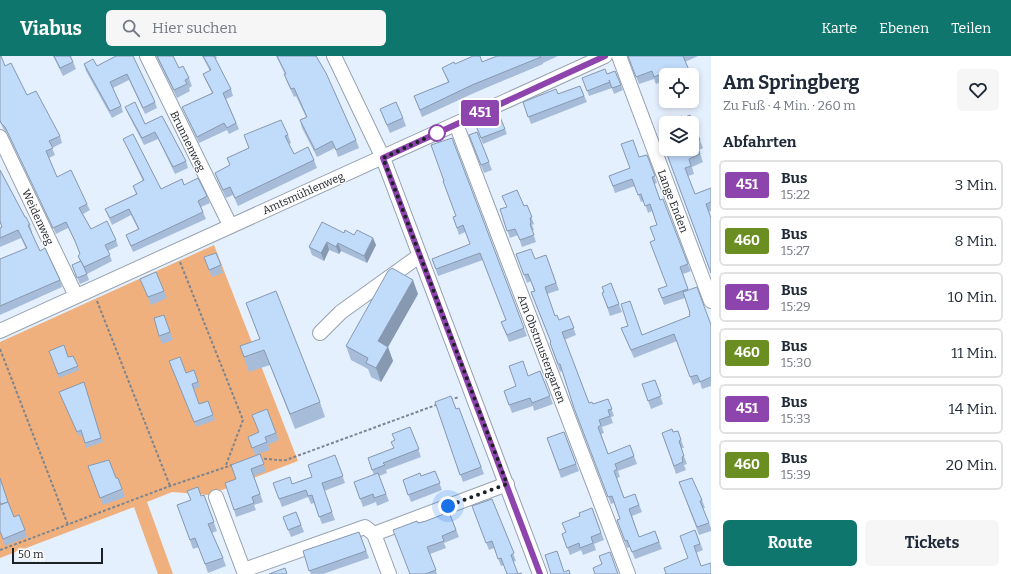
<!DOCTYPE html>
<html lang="de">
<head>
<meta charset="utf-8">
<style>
  :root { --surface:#fff; --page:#f6f6f7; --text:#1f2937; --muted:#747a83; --line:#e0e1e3; --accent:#0f766e }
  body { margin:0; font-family:Bitter,serif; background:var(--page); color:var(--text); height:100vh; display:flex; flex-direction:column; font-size:15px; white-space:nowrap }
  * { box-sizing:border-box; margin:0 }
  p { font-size:13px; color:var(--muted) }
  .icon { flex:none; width:22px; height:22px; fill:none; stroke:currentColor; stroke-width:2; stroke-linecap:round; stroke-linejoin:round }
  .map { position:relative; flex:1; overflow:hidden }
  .sheet { display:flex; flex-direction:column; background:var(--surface); width:300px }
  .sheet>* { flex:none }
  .badge { padding:0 8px; border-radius:3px; font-size:14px; line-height:26px }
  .controls { position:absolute; left:659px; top:12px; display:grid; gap:8px }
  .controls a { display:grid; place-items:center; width:40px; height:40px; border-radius:6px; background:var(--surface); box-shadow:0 2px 6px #0003; font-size:20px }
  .scale { position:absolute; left:12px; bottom:10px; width:91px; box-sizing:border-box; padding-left:4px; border:2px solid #1c2126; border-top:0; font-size:11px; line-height:14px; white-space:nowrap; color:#1c2126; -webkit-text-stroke:3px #fcfcfc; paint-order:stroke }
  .you { position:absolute; width:20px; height:20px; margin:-10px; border:3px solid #fff; border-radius:50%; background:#1a73e8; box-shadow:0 0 0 6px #1a73e833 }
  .map>.badge { position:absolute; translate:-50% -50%; box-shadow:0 0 0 2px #fff }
  h2 { padding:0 12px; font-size:15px; line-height:36px }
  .round { display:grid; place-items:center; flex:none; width:42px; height:42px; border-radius:6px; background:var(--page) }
  .summary { display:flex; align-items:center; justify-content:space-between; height:68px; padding:0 12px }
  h1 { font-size:19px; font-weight:700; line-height:30px }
  .primary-button { display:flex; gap:8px; margin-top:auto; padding:8px 12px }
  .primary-button a { flex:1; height:46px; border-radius:6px; background:var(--accent); color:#fff; font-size:16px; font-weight:700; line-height:46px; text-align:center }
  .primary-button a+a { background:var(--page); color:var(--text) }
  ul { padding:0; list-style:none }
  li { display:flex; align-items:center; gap:12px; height:50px; margin:0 8px 6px; padding:0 4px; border:2px solid var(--line); border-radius:6px }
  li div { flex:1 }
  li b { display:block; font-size:15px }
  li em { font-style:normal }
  li .badge { min-width:44px; font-weight:700; text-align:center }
  header { display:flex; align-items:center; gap:24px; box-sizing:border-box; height:56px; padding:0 20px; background:var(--accent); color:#fff }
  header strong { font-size:19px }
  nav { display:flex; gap:22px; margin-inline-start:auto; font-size:14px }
  .search { width:280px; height:36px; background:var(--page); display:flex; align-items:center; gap:10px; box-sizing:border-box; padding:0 14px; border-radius:6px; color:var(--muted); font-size:15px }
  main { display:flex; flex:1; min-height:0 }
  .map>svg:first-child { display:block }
</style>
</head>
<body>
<header>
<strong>Viabus</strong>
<div class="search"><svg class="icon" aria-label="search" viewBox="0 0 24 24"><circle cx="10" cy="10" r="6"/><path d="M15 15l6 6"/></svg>Hier suchen</div>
<nav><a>Karte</a><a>Ebenen</a><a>Teilen</a></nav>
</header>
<main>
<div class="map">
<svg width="711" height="518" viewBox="0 0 711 518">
  <rect width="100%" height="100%" fill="#e5f0ff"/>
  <polygon fill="#f0b07d" points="214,189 298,405 209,439 172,436 147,446 173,518 158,518 134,451 0,502 0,286"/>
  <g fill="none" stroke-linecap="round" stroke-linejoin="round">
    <g stroke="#97a2af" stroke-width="16">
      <g id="minor">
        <polyline points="147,0 230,169"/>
        <polyline points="334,0 383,102 540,518"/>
        <polyline points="619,0 711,245"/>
        <polyline points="456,68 628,518"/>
        <polyline points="0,81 76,240"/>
        <polyline points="0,275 605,0"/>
        <polyline points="320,277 341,256 419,200"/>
        <polyline points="216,441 245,518"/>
        <polyline points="374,478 507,428"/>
        <polyline points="244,514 365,471 374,478 389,518"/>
      </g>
    </g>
    <g stroke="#7d858f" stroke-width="2" stroke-dasharray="3 2" stroke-linecap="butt">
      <polyline points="180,206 243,364 226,409"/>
      <polyline points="97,245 170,430"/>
      <polyline points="0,293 68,469"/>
      <polyline points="450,344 459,341"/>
      <path d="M259 403C269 402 277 405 286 404L436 349"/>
      <polyline points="0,494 170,430 235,408"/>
    </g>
    <use href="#minor" stroke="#fff" stroke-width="14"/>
  </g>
  <g fill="#a6bcd8">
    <polygon points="0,0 5,10 27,39 60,80 62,87 52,92 55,99 49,102 57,121 87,148 90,154 83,158 91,173 116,184 118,190 108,195 112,205 87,218 89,224 80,228 72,209 80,205 78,200 80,198 78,191 68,172 56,178 8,77 4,74 0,66"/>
    <polygon points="53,0 72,0 71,1 76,13 63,20"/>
    <polygon points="116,0 155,46 157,52 145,58 129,24 113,32 121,50 123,56 112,62 86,15 84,8 97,10"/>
    <polygon points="156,0 173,0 179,12 189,22 192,30 189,32 190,35 177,42"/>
    <polygon points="202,0 216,0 217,2 215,3 231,33 233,40 226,43 239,73 229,78 227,74 199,87 185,57 182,51 212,37 206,25 203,18 210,15"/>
    <polygon points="276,0 316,0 356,84 359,92 338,101 335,92 317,101 302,72 300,64 306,61 296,40 294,41 287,26 284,18 285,18"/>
    <polygon points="497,0 558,0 543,7 543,8 474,37 422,61 414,40 448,26 442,12 455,8 482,6"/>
    <polygon points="628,0 698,0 685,6 690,19 666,19 666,24 656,28 654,23 639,28"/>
    <polygon points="615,15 623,34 614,38 611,30 612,32 589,40 582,22 607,18"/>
    <polygon points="580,30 587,46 531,68 523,46 558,38"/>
    <polygon points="125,51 145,68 162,60 186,105 188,112 175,118 158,83 144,89 128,58"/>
    <polygon points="380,53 403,62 406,70 390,77"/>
    <polygon points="690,59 703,92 699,94 703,106 692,111 694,118 688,120 695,138 711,132 711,155 709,156 711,162 711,217 662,85 666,83 666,93 692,93 692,67 668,67 668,65 682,60 683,62"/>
    <polygon points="500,61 507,78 483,88 476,70"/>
    <polygon points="477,76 492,114 484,117 469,79"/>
    <polygon points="288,79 291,87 289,88 294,98 314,104 317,112 238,150 233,139 226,142 218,125 215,117 230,110 227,102 249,92"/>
    <polygon points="452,82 527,280 509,286 501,266 506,264 483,204 438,220 432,203 470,188 465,176 459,179 453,161 456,160"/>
    <polygon points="123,83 161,133 184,129 207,140 210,147 201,151 206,163 133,196 126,179 138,173 131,159 112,169 105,153 136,138 133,130 143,125 126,89"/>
    <polygon points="647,99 657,127 654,128 660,144 691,215 683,218 688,234 711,269 711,330 702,333 700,326 693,329 677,285 634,302 621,272 642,279 690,260 690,257 685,242 664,249 658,233 667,230 655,184 657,169 652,155 648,157 644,145 641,146 635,130 615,137 609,120 630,112 639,101"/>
    <polygon points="0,114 25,161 30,169 32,176 31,177 40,195 60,224 62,231 0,259 0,203 26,193 21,182 0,191 0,172 2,171 0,167"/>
    <polygon points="527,149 534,168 532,169 534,174 532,174 536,186 522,191 518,179 510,182 500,153"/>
    <polygon points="344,177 354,179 373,182 376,189 367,207 341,195 339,198 329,194 324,205 312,199 309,191"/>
    <polygon points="216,197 223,217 212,221 204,201"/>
    <polygon points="516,198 535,203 546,199 559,234 547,238 555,260 559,264 569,260 576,279 564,284 589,347 593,348 608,343 614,360 611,361 613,367 602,371 604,377 601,378 608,398 630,389 637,408 618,415 620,421 617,422 624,442 635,438 642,456 632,460 639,481 655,475 662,493 635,503 630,491 627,492 617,464 620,463 614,447 611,448 577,360 562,315 560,316 550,287 551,286 531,236 534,235 531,225 527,227"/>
    <polygon points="140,223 164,235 167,242 151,249"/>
    <polygon points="611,227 622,256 610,260 602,237 603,236"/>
    <polygon points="418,238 388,291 393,305 381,326 371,321 368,313 351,304 346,290"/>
    <polygon points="246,247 320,346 325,361 295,373 270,309 249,316 240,290 260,284"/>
    <polygon points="167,267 173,284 162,288 159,280"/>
    <polygon points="49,295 68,301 73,300 79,314 59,322"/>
    <polygon points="171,310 186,317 194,314 200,331 194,333 199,348 208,345 215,364 196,371"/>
    <polygon points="540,315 553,348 534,355 533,350 512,357 504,335 516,330 528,320"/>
    <polygon points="655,324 663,348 651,353 642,328"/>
    <polygon points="85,331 103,386 86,392 82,379 79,380 59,336"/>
    <polygon points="435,346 456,353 459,352 484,418 463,426"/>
    <polygon points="267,353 279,384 268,389 270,394 255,399 248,381 259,376"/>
    <polygon points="410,371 421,401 386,414 387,417 379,420 389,445 377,450 376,446 363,451 354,426 374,419 368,402 394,392 395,384"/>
    <polygon points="678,375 684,392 681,392 687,408 684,409 686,414 676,418 662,377 673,376"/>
    <polygon points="564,376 579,415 561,422 547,382"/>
    <polygon points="260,398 266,415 254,420 263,446 254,449 256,454 236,461 234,454 236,423"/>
    <polygon points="335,399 345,427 324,435 335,464 322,468 314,447 311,448 308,441 282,451 273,427 292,428 312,421"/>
    <polygon points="88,410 116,422 118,422 125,441 103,449"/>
    <polygon points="435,415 442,434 411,446 403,424 421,420"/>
    <polygon points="679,426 702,444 705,452 703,452 711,472 711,475 699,479"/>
    <polygon points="204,439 217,475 212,477 223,502 226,510 208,517 199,491 193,493 177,449"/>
    <polygon points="492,443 516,505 513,506 518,518 522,518 507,518 504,509 501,510 494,492 489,494 472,450"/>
    <polygon points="9,447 14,461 19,459 27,481 5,490 0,475 1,449"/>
    <polygon points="592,452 604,484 594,488 596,494 583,499 581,494 570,499 562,478 566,476 580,460"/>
    <polygon points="296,456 304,476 291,481 283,461"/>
    <polygon points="449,456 459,481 444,487 446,492 430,498 437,518 410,518 418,467 426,465"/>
    <polygon points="695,474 703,494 696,497 701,510 711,518 688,502"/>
    <polygon points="359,476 369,502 323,518 311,518 303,495"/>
  </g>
  <g fill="#8799b0">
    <polygon points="373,182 376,189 367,207 364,200"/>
    <polygon points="327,186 329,194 324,205 321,197"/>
    <polygon points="338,187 341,195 339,198 336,191"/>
    <polygon points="413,224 418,238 388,291 393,305 381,326 376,312 378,285"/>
  </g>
  <g fill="#c1dbfb" stroke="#8799b0">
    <polygon points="0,0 1,0 5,10 11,7 27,39 36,35 60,80 49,85 53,92 46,95 57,121 71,114 87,148 79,152 91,173 107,165 116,184 105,189 110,199 84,211 78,200 80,198 75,185 66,166 53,172 5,71 1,67 0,64"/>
    <polygon points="54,0 70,0 73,6 60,12"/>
    <polygon points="116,0 133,0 155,46 143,52 127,18 110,26 121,50 110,55 84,8 93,3 97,10"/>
    <polygon points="157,0 173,0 179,12 183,10 189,22 185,24 187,28 174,34"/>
    <polygon points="203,0 214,0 231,33 223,37 236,67 227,72 224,67 197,81 182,51 213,37 203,18 211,14"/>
    <polygon points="277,0 316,0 326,17 356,84 336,94 332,85 315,94 300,64 307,61 294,32 291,33 284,18 286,18"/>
    <polygon points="473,0 480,0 482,6 497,0 540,0 541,1 472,29 420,54 414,40 449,26 442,12 454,6 455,8"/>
    <polygon points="628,0 683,0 689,14 676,19 674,13 654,21 652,15 636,21"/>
    <polygon points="605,13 607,18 615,15 621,29 612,32 609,24 610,26 587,35 582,22"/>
    <polygon points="580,30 584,40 528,61 523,46 556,33 558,38"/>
    <polygon points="135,46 145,68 162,60 186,105 173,111 155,76 142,82 125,51"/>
    <polygon points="396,46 403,62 387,69 380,53"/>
    <polygon points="690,59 700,84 696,86 700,98 689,103 691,110 685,112 695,138 711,132 711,146 706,148 711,162 711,217 662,85 666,83 666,93 692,93 692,67 668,67 668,65 682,60 683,62"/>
    <polygon points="500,61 505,73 481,82 476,70"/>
    <polygon points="281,64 288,79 285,80 294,98 308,91 314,104 235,142 230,131 223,134 215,117 230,109 227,102 249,92 244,79"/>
    <polygon points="477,76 489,106 481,109 469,79"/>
    <polygon points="133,78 161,133 182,123 184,129 198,122 207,140 198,145 203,156 131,190 126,179 139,173 129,153 110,162 105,153 137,138 133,130 144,124 123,83"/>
    <polygon points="452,82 524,272 507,279 501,266 506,264 480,197 436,213 432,203 470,188 463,169 457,172 453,161 456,160 443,125 444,125 431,89"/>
    <polygon points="633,84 639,101 647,99 655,120 652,121 660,144 663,143 688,208 680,211 688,233 662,242 658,233 667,230 650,186 655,184 650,171 657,169 650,148 645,150 641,138 638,139 632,123 613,130 609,120 630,112 621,88"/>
    <polygon points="0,114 25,161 26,161 30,169 28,169 40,195 45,192 60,224 0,250 0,203 27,192 18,174 0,182 0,172 2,171 0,165"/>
    <polygon points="517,134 524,150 527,149 532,161 530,162 531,167 530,168 534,179 520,184 515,173 507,175 500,153 507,151 502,140"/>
    <polygon points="322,166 344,177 345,174 354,179 357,174 373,182 364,200 338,187 336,191 327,186 321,197 309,191"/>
    <polygon points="531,193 535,203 546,199 556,227 545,231 555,260 557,259 559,264 569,260 574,272 562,276 589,347 592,346 593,348 608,343 612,353 608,354 610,360 599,364 601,369 598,371 608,398 630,389 634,400 615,408 617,413 614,415 624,442 635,438 637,444 639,449 629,453 639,481 655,475 659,486 632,496 627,484 625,485 617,464 620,463 612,440 608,441 574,352 560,308 558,308 550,287 551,286 531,236 535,235 528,218 524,219 516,198"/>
    <polygon points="216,197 221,209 209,214 204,201"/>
    <polygon points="81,205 87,218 77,222 72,209"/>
    <polygon points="392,212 413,224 378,285 388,291 376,312 366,307 368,302 346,290 388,215"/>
    <polygon points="156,216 164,235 148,241 140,223"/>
    <polygon points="611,227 619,248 608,252 602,237 604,236 602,231"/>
    <polygon points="697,231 711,269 711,321 700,326 697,319 690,321 674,278 631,294 621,272 628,270 621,248 630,245 642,279 690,260 689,258 690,257 683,236"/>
    <polygon points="276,235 320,346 290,358 264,294 244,301 240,290 260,283 246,247"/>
    <polygon points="164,259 170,276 159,280 154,262"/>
    <polygon points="64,289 68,301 73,300 78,310 58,318 49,295"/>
    <polygon points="180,301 186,317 194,314 198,326 192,328 199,348 208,345 213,359 194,366 169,305"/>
    <polygon points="523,305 528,320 540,315 550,340 532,347 530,342 509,349 504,335 516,330 509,310"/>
    <polygon points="655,324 661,340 648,345 642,328"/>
    <polygon points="84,326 101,382 85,387 81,374 77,376 59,336"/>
    <polygon points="451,340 456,353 459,352 481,411 460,419 435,346"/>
    <polygon points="267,353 276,377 265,381 267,386 252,392 248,381 259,376 252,359"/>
    <polygon points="410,371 419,393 383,407 385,409 372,414 368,402 394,392 391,386 395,384 392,378"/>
    <polygon points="672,373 673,376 678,375 681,384 679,385 684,400 682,401 683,406 674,410 662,377"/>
    <polygon points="564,376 576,408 559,414 547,382"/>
    <polygon points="260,398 264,408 251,413 260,438 252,441 254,447 234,454 225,427 236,423 231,409"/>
    <polygon points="335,399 343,420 322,427 332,456 319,461 312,439 308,440 306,434 279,443 273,427 290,421 292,428 312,421 308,409"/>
    <polygon points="109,404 116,422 118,422 122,433 100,442 88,410"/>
    <polygon points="435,415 440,427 408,439 403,424 420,417 421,420"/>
    <polygon points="378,417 386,438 374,442 373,438 360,443 354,426"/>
    <polygon points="0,422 8,446 1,448 0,446"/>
    <polygon points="692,422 702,444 700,445 709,467 697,471 679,426"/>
    <polygon points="198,431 201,440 204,439 214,466 208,468 223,502 205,508 195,482 190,484 177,449 191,444 187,435"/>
    <polygon points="492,443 514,497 511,499 518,518 521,517 522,518 507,518 501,502 498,503 492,485 486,487 472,450"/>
    <polygon points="8,446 14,461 19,459 25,474 3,483 0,475 0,449"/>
    <polygon points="592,452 601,477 591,481 593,487 580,492 579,487 567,492 562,478 566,476 562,467 580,460 579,457"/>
    <polygon points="296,456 301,469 288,474 283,461"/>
    <polygon points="449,456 456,474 442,480 444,485 427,491 436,514 425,518 410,518 393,474 417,465 418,467 426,465"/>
    <polygon points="695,474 700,488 694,490 701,510 711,507 711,518 666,518 664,512 688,502 680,480"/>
    <polygon points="359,476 366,495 309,515 303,495"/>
    <polygon points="557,495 564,516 569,514 570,518 551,518 545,499"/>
    <polygon points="610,496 618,518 595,518 593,512 602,508 599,500"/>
    <polygon points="285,512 287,518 269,518"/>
  </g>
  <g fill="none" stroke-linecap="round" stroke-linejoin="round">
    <g stroke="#fff" stroke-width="9">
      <polyline id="line" points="540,518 383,102 605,0"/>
    </g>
    <use href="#line" stroke="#8e44ad" stroke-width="6"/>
    <polyline stroke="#1c2126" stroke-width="4" stroke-dasharray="0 7.2" points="437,77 383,102 507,428 448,450"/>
  </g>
  <circle fill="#fff" stroke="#8e44ad" stroke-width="2" cx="437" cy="77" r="8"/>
  <g text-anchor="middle" stroke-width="3" stroke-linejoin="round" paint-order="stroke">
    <g font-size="11" fill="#1c2126" stroke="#fcfcfc">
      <text transform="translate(188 85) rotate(64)" y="4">Brunnenweg</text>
      <text transform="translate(303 137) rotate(-24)" y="4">Amtsmühlenweg</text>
      <text transform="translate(673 145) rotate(69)" y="4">Lange Enden</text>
      <text transform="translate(38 161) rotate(65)" y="4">Weidenweg</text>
      <text transform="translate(542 293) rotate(69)" y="4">Am Obstmustergarten</text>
    </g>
  </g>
</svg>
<div class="controls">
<a><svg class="icon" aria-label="locate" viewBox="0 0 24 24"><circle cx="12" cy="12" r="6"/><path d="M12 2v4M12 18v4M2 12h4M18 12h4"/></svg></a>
<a><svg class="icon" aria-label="layers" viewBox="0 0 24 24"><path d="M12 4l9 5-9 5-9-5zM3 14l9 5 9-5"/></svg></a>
</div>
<div class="scale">50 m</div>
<div class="you" style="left:448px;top:450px"></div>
<b class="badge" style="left:480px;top:57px;background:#8e44ad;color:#fff">451</b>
</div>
<section class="sheet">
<div class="summary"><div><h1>Am Springberg</h1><p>Zu Fuß · 4 Min. · 260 m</p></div><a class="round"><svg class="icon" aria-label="heart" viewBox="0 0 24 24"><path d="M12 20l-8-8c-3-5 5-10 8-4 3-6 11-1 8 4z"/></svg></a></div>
<h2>Abfahrten</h2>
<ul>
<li><span class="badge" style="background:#8e44ad;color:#fff">451</span><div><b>Bus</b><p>15:22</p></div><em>3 Min.</em></li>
<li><span class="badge" style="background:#6b8e23;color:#fff">460</span><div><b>Bus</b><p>15:27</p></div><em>8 Min.</em></li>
<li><span class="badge" style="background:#8e44ad;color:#fff">451</span><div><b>Bus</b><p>15:29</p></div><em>10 Min.</em></li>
<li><span class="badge" style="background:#6b8e23;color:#fff">460</span><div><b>Bus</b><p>15:30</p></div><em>11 Min.</em></li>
<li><span class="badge" style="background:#8e44ad;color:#fff">451</span><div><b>Bus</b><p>15:33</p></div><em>14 Min.</em></li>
<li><span class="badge" style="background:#6b8e23;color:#fff">460</span><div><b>Bus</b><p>15:39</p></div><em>20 Min.</em></li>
</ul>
<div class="primary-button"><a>Route</a><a>Tickets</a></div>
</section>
</main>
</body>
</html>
